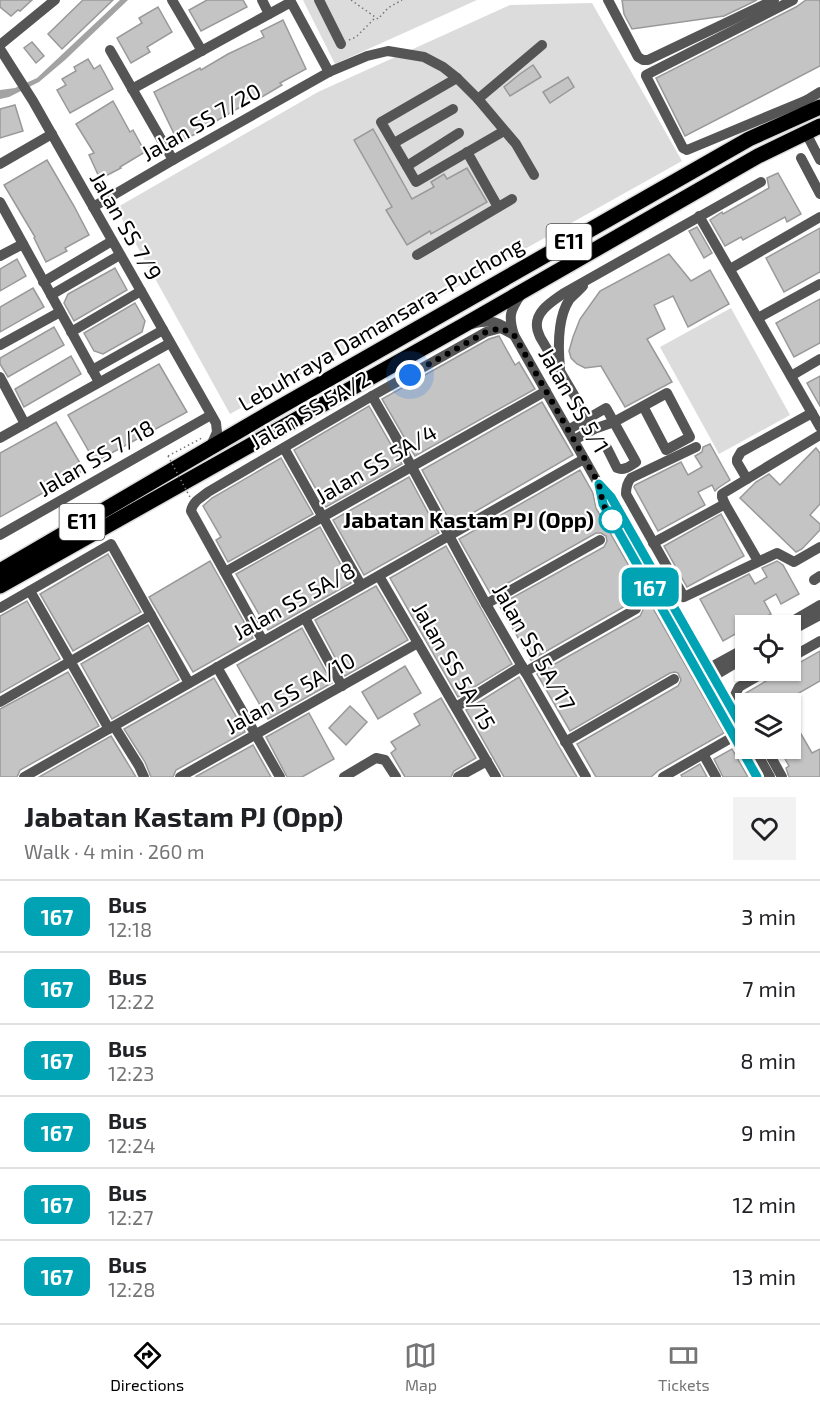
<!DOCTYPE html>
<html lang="en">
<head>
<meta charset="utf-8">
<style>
  :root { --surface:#fff; --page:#f2f2f2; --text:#202124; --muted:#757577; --line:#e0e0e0; --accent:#000 }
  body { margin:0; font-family:"Exo 2",sans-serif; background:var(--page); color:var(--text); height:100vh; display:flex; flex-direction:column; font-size:22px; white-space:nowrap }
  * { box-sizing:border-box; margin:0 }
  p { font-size:20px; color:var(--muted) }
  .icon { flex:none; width:33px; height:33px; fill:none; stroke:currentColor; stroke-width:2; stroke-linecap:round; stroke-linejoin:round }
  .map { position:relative; height:777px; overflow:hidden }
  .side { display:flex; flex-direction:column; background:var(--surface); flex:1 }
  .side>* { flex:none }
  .badge { padding:0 12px; border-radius:9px; font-size:21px; line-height:39px }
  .controls { position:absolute; left:735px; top:615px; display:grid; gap:12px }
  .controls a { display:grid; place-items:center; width:66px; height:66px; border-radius:0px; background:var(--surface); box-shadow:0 2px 4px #0004; font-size:30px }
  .you { position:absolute; width:30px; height:30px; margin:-15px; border:4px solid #fff; border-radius:50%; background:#1a73e8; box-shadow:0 0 0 9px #1a73e833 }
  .map>.badge { position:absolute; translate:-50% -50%; box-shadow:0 0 0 3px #fff }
  .round { display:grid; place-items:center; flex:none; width:63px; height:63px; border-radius:0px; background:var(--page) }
  .overview { display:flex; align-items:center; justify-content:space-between; height:102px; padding:0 24px }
  h1 { font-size:28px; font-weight:700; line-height:45px }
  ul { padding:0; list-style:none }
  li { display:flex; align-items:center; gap:18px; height:72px; padding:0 24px; border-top:2px solid var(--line) }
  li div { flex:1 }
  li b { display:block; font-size:22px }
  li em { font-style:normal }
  li .badge { min-width:66px; font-weight:700; text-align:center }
  .menu { display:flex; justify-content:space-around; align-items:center; height:84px; border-top:2px solid var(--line); background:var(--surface); font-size:16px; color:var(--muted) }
  .menu a { display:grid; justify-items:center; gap:3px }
  .menu .on { color:var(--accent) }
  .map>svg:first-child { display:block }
</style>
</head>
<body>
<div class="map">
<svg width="820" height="777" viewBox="0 0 820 777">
  <rect width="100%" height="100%" fill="#fff"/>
  <g fill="#dcdcdc">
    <polygon points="303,0 477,0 335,64"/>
    <polygon points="592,3 682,161 230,414 116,208 318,92 510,5"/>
    <polygon points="731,308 790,415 719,454 660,347"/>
  </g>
  <polygon fill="#a3a3a3" points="120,0 128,0 65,60 39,82 9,97 0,99 0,90 15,88 37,78"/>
  <g fill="#c4c4c4" stroke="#999" stroke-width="1.5">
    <polygon points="0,0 32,0 20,11 18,10 11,16 0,7"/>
    <polygon points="83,0 113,0 62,49 48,34"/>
    <polygon points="207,0 243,0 247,7 201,31 189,10"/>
    <polygon points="622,0 757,0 724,16 632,29 624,14"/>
    <polygon points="806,0 819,0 820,2 820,66 685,136 656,78 796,7"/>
    <polygon points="158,7 172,32 147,47 150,52 131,63 117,38 142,23 139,18"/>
    <polygon points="283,20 306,69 280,83 282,85 262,97 261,95 199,131 200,132 178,142 154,92 200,68 201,70 228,54 264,37 261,31"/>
    <polygon points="32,42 44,56 36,63 24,48"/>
    <polygon points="88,59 94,69 100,65 113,89 70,113 57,90 66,85 62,79 76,71 74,67"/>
    <polygon points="533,65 541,77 510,96 504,87 520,74"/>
    <polygon points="568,77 574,87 550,103 543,92"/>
    <polygon points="113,101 130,132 133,130 145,152 120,167 121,168 100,179 89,155 94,153 76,124"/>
    <polygon points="15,105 23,131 0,138 0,109"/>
    <polygon points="373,129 412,199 434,187 431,182 444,174 447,179 467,168 487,202 431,234 430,231 407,245 386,210 392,207 354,140"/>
    <polygon points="47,160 74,206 89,235 65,248 67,251 46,262 34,238 35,237 4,185"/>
    <polygon points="778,173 801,214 787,222 785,217 743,240 741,237 725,246 710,220 722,212 723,214 769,188 767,178"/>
    <polygon points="697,227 712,253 704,258 689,231"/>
    <polygon points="820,228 820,272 784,292 766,258"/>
    <polygon points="669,254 691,281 710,270 729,304 688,327 673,296 654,305 665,329 647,339 672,382 625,407 601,366 585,368 577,364 571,358 569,351 573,337 580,319 600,291"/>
    <polygon points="17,259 26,276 0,291 0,269"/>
    <polygon points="115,268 127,290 74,321 64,303 68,294"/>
    <polygon points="33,288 44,307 0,332 0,307"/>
    <polygon points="820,299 820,343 794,357 776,323"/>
    <polygon points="135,303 145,321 142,332 103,354 94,351 84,333"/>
    <polygon points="54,327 64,345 8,377 0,364 0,358"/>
    <polygon points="499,336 515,365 519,362 535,389 415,456 382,399 489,339"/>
    <polygon points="71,356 81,374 24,407 15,389"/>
    <polygon points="159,364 187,412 95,462 68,415"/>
    <polygon points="820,376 820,406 807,383"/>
    <polygon points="542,402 573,455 452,525 422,470"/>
    <polygon points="369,406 402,464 326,507 294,450"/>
    <polygon points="56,422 84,470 0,517 0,453"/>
    <polygon points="710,444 730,480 718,488 715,491 712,485 698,492 705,505 658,531 634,487 635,485 681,462 688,475 702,467 695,456 702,452 703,447"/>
    <polygon points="816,448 820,453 820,504 810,515 820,524 820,530 802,549 796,552 740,498 756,482 769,474 780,485"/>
    <polygon points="281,458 313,514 228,562 216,540 221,537 203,506 212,498"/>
    <polygon points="580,470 593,493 596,508 724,733 659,770 651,777 596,777 577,744 678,686 681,680 678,673 675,672 670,673 570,731 537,674 640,616 643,610 642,605 637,602 632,602 531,660 499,605 604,547 607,541 606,536 601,533 596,533 490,593 459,539"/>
    <polygon points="409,477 439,533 364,575 333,520"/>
    <polygon points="721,514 744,556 687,587 664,546"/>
    <polygon points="320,527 351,583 268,630 236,574"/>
    <polygon points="446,546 512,664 458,697 390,578"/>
    <polygon points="108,554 141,612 73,651 40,594"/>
    <polygon points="210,561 253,638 193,672 149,597"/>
    <polygon points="777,561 783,565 799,594 781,604 776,594 764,601 771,614 750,626 746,626 746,628 723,641 700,599 749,574 755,584 767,577 762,568"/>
    <polygon points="376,586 408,640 345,676 315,620"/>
    <polygon points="27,601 60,659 0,693 0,616"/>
    <polygon points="148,625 179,680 112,719 81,664"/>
    <polygon points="302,628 332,683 268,719 237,665"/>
    <polygon points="820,651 820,681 780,704 749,704 744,694 785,670 790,670 790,668"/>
    <polygon points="405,666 421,693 378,719 362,692"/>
    <polygon points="68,672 99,726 20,770 17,777 0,777 0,709"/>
    <polygon points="519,677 558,745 577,777 504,777 466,710"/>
    <polygon points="214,678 245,732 176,770 173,777 151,777 145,762 124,729"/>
    <polygon points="441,698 476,758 454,771 451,777 405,777 391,753 396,749 391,742 420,725 414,714"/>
    <polygon points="350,706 367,722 346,745 329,728"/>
    <polygon points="309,713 334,759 302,777 287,777 266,737"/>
    <polygon points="790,715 812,753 820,749 820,777 789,777 786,768 789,766 779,748 790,748"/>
    <polygon points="111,736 136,777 39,777"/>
    <polygon points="253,745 271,777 195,777"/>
    <polygon points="732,749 748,777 723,777 714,759"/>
    <polygon points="700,764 707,777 682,777 681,775"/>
  </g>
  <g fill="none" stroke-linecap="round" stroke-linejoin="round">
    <g stroke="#dbdbdb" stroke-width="18">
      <g id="highway">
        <polyline points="0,571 273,411 749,139 820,107"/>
        <polyline points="0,586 464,325 758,156 820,126"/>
      </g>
    </g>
    <g stroke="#777" stroke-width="1.5" stroke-dasharray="1.5 3" stroke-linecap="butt">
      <polyline points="351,0 378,19 388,8 402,0"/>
      <polyline points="349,40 356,37 375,18"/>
      <polyline points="168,456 202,438"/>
    </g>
    <g stroke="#555" stroke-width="10">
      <polyline points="172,0 202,51"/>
      <polyline points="262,0 269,14"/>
      <polyline points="319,0 341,44"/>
      <polyline points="608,0 638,57 643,60 648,60 774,0"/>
      <polyline points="793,0 646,75 646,76 683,148 687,150 807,100"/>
      <polyline points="0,45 55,0"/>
      <polyline points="0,49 33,101 216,423 217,432 210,448"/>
      <polyline points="110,50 173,160"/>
      <polyline points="457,78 381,122 416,182 504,131"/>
      <polyline points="132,89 291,2 329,72"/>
      <polyline points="478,99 542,45"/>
      <polyline points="802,103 820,92"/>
      <polyline points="806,133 820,160"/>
      <polyline points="394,143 453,109"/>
      <polyline points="467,152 498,207"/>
      <polyline points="801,158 820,194"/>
      <polyline points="0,164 52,134"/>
      <polyline points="407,166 459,133"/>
      <polyline points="0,202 99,382"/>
      <polyline points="93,207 173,160 329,72 367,56 388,51 424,57 443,67 457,78 478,99 516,144 534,175"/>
      <polyline points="699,216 820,427"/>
      <polyline points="417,255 512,199"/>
      <polyline points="0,256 23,244"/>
      <polyline points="730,269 820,217"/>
      <polyline points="43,282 112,241"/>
      <path d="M521 294C510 311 508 316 514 335L599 485 611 497 746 734"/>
      <polyline points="51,295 120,255"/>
      <polyline points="758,318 820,284"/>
      <path d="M471 324C485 321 496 319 507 329"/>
      <polyline points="71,332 141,291"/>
      <polyline points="0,345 60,312"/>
      <path d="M560 368C558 347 557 319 569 300 573 295 579 291 583 286"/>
      <polyline points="92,370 163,330"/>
      <polyline points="791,376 820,359"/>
      <polyline points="0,377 25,424"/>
      <polyline points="372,396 394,434 486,604 586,777"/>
      <path d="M594 429 540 337C539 334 537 331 537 327 535 311 553 301 564 293L761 182"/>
      <path d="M568 430 606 408 636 462C630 466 624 471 617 468L607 448"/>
      <polyline points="0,438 170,343"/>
      <polyline points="574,440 594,429 614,422 667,393 690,437 666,450 643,406"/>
      <path d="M696 447 631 478C627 483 626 487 626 494L684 597 777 553 794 562 820 547"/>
      <polyline points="284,448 361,585"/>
      <polyline points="747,479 737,462 737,459 741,452 812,413"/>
      <polyline points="599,485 603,504 757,777"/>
      <polyline points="0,535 211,415"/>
      <polyline points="653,543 725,504"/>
      <polyline points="758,561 725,504 722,497 722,494 820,435"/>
      <polyline points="225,572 546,391"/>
      <polyline points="379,576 496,777"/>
      <polyline points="814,580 820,576"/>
      <polyline points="30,591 109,729"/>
      <polyline points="486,604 600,540"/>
      <polyline points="0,608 111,544 189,683"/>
      <polyline points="305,618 342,686"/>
      <polyline points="784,626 820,605"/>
      <polyline points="790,631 820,615"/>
      <path d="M263 641 191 511C193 501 201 498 208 492L372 396 486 332 501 328 514 335"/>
      <polyline points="790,658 820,641"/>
      <polyline points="217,667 280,777"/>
      <polyline points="704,671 746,648"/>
      <polyline points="525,672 636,609"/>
      <polyline points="709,679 746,657"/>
      <polyline points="0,702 151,615"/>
      <polyline points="456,707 522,666"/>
      <polyline points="746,713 735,695 739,687 768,670"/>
      <polyline points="114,726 139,766 144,777"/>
      <polyline points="565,742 674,679"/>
      <polyline points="754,748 770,777"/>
      <polyline points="766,748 782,777"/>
      <polyline points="703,754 716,777"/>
      <polyline points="24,777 584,459"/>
      <polyline points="180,777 418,643"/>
      <polyline points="344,777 376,758 385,760 396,777"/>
      <polyline points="458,777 487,761"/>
      <polyline points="663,777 738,734"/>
    </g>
    <use href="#highway" stroke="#000" stroke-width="15"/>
    <polyline stroke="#777" stroke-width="1.5" stroke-dasharray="1.5 3" stroke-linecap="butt" points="168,456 191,499"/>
  </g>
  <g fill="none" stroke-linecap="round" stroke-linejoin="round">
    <g stroke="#fff" stroke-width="14">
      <polyline id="line" points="746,734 611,497 599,484 603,504 757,777"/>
    </g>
    <use href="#line" stroke="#00a3b4" stroke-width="9"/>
    <polyline stroke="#000" stroke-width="6" stroke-dasharray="0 10.8" points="410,375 486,332 501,328 514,335 599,484 603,504 613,523 612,520"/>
  </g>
  <circle fill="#fff" stroke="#00a3b4" stroke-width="3" cx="612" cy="520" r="12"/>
  <g text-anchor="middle" stroke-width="4.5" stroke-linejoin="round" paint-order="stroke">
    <g fill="#fff" stroke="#4c4c4c" stroke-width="1.5">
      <rect x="546.5" y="224" width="45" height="36" rx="4.5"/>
      <rect x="59.5" y="504" width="45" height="36" rx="4.5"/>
    </g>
    <g font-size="21" font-weight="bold" fill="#000">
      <text x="569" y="249">E11</text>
      <text x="82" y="529">E11</text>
    </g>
    <g font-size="22" fill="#000" stroke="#fff">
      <text transform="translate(201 122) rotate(-30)" y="8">Jalan SS 7/20</text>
      <text transform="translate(126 226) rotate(60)" y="8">Jalan SS 7/9</text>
      <text transform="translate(381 324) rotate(-30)" y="8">Lebuhraya Damansara–Puchong</text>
      <text transform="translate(574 400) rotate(60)" y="8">Jalan SS 5/1</text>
      <text transform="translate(310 410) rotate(-30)" y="8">Jalan SS 5A/2</text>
      <text transform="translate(96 458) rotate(-30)" y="8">Jalan SS 7/18</text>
      <text transform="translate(376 464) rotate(-30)" y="8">Jalan SS 5A/4</text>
      <text transform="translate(294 601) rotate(-29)" y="8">Jalan SS 5A/8</text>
      <text transform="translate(534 647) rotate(60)" y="8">Jalan SS 5A/17</text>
      <text transform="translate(454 666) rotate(60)" y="8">Jalan SS 5A/15</text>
      <text transform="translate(290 693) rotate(-29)" y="8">Jalan SS 5A/10</text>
    </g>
    <g font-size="22" font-weight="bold" fill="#000" stroke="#fff" text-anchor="end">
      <text x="594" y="528">Jabatan Kastam PJ (Opp)</text>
    </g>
  </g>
</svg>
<div class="controls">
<a><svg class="icon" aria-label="locate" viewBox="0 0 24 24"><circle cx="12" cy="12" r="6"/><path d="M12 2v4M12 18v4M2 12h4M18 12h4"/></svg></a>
<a><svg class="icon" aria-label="layers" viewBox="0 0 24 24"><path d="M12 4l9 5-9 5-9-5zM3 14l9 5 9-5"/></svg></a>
</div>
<div class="you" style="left:410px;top:375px"></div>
<b class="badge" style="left:650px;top:587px;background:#00a3b4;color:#fff">167</b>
</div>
<section class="side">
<div class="overview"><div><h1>Jabatan Kastam PJ (Opp)</h1><p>Walk · 4 min · 260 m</p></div><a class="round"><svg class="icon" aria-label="heart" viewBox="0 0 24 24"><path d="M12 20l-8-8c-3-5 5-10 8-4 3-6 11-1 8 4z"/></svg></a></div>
<ul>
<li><span class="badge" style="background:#00a3b4;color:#fff">167</span><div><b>Bus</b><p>12:18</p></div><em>3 min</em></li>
<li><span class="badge" style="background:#00a3b4;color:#fff">167</span><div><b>Bus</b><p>12:22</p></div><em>7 min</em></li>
<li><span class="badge" style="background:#00a3b4;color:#fff">167</span><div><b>Bus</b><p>12:23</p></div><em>8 min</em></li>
<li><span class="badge" style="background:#00a3b4;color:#fff">167</span><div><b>Bus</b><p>12:24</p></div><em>9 min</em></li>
<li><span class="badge" style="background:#00a3b4;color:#fff">167</span><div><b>Bus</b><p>12:27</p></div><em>12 min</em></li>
<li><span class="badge" style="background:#00a3b4;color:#fff">167</span><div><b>Bus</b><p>12:28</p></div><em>13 min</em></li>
</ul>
</section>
<nav class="menu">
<a class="on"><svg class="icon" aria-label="directions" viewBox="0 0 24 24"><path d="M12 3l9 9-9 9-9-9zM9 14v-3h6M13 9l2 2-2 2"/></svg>Directions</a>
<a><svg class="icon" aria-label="map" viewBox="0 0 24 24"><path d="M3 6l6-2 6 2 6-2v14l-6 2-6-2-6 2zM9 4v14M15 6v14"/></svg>Map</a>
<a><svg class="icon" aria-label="tickets" viewBox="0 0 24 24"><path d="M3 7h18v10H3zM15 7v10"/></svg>Tickets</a>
</nav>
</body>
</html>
